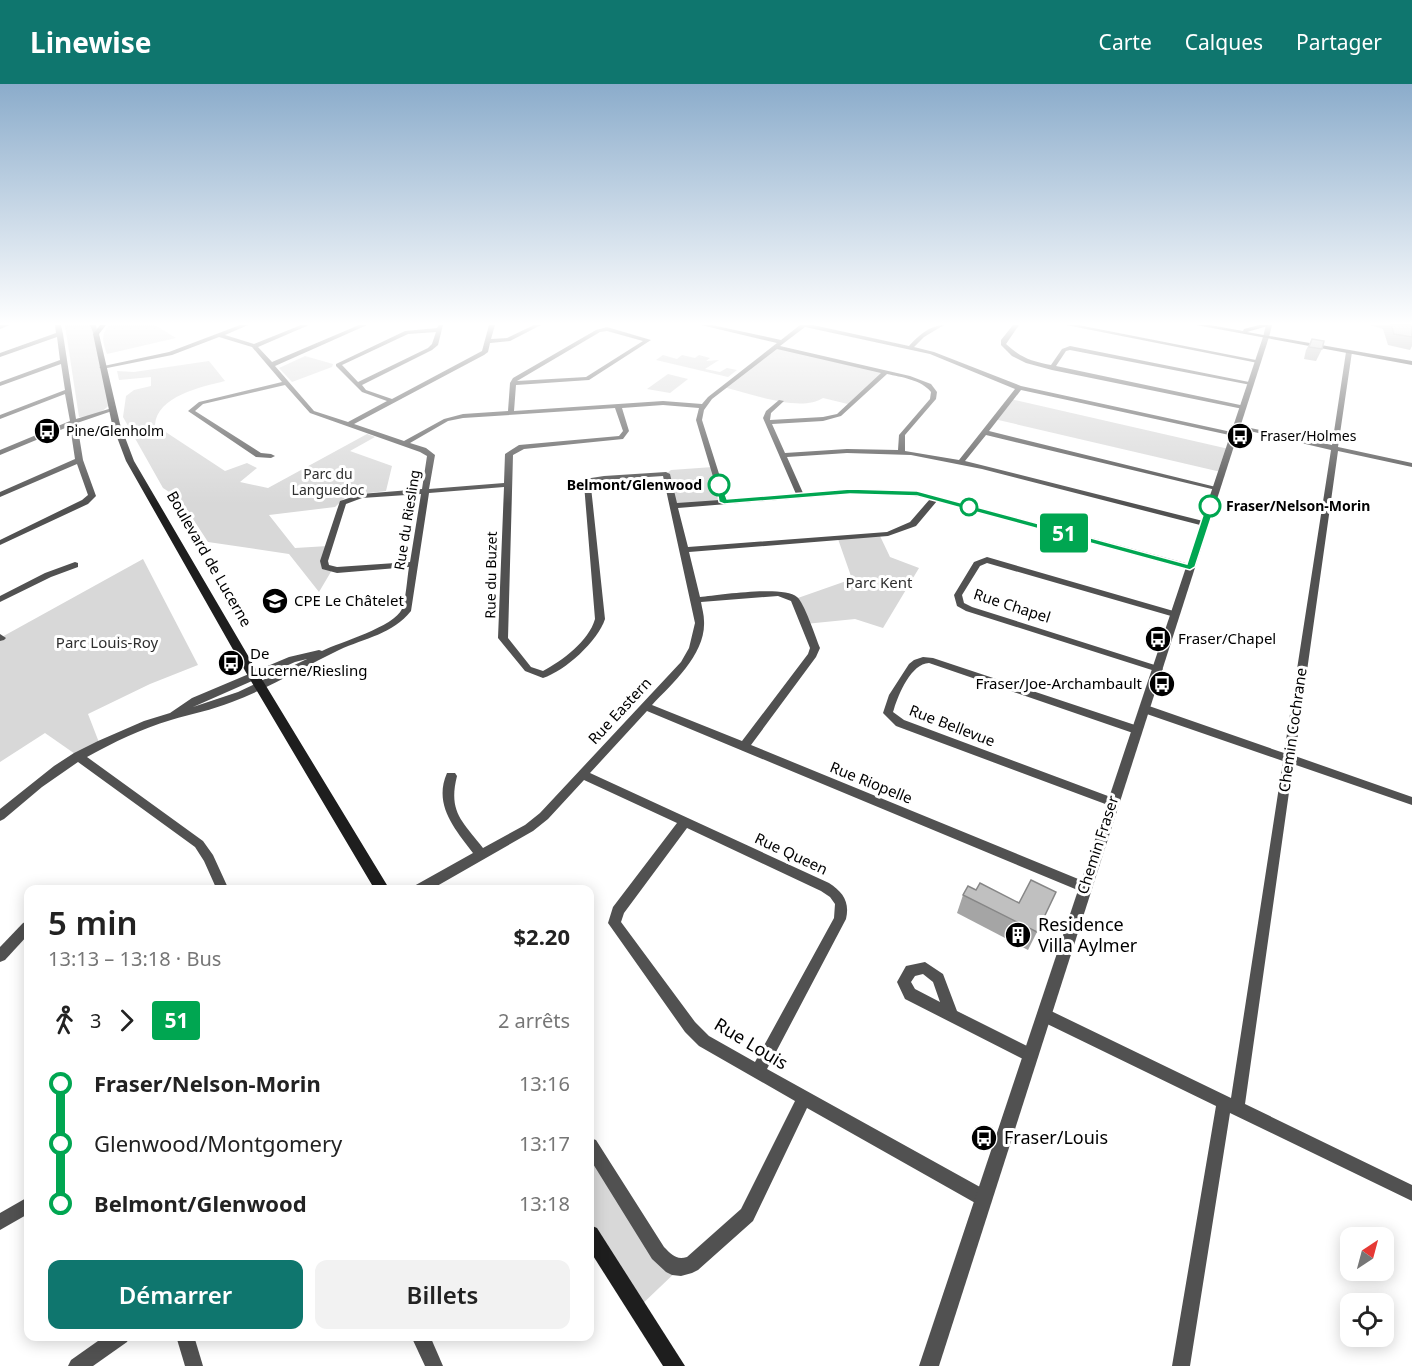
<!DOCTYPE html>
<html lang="fr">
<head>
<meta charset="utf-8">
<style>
  :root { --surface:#fff; --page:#f2f2f2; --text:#222; --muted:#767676; --accent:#0f766e }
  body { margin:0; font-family:"Noto Sans",sans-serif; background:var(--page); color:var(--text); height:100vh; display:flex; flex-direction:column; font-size:22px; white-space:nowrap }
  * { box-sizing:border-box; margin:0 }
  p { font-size:20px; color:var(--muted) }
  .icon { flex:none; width:33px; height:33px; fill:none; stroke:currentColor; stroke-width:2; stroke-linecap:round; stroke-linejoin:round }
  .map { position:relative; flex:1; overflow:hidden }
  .drawer { position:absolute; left:24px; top:801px; width:570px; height:456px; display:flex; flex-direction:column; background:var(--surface); border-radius:12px; box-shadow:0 3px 15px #0003 }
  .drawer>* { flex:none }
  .badge { padding:0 12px; border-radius:4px; font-size:21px; line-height:39px }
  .needle { width:39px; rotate:36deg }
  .buttons { position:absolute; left:1340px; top:1143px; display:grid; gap:12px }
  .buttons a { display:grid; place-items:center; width:54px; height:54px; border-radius:12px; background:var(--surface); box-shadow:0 3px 15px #0003; font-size:30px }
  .map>.badge { position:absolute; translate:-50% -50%; box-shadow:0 0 0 3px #fff }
  .legs { display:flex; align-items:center; gap:9px; height:66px; padding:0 24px; font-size:20px }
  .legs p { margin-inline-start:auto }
  .overview { display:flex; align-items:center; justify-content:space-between; height:102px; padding:0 24px }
  h1 { font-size:33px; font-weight:600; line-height:45px }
  .action { display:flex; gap:12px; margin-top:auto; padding:12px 24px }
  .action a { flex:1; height:69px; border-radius:12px; background:var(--accent); color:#fff; font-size:24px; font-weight:600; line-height:69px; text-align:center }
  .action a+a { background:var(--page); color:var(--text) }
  ul { padding:0 24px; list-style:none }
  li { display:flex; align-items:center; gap:21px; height:60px; font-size:22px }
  li i { display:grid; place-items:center; width:9px; height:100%; margin:0 8px; background:currentColor }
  li i::after { content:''; width:15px; height:15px; margin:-8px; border:4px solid; border-radius:50%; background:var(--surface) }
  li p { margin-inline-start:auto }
  li:first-child i { background:linear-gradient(#0000 50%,currentColor 0) }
  li:last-child i { background:linear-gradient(currentColor 50%,#0000 0) }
  header { display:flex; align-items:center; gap:36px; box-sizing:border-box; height:84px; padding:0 30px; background:var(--accent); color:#fff }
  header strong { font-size:28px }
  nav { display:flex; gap:33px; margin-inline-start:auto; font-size:21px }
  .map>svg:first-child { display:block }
</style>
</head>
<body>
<header>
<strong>Linewise</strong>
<nav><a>Carte</a><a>Calques</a><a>Partager</a></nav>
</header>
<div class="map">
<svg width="1412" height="1282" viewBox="0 0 1412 1282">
  <rect width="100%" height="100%" fill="#fff"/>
  <g fill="#d8d8d8">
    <path d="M65 241H92L109 321C103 329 89 333 79 333Z"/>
    <path d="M110 241H155L176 254 107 270C103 258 100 250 110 241Z"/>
    <path d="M775 263 886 288 852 321 823 314C800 329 749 309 723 303Z"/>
    <polygon points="663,271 677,275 682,271 695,274 699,271 710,274 706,277 719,276 705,285 720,288 727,284 737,286 728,293 656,276"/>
    <polygon points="305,272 333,280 332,283 292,298 279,284"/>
    <path d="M209 277 225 297C201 303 157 312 155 341L225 387 247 379 257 384 240 398 268 404 367 350 375 353 350 367 392 382 386 407 352 411 346 413 335 423 269 431 295 464 328 462 324 477 332 486 319 508 289 470 208 458 180 415 163 404 123 333 126 312 134 306 151 302V293L119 296 117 287 134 288Z"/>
    <polygon points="668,290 688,295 670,309 647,305"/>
    <polygon points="1010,315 1229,365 1221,388 994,335"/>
    <polygon points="713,383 724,418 674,422 666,390 671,386"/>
    <polygon points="880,452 890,473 919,484 883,544 855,535 805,540 795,515 852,495 838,455"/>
    <polygon points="143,475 198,581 150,600 88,630 100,661 78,672 45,649 0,678 0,554"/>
    <polygon points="590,1062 658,1169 681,1183 637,1225 590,1151"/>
  </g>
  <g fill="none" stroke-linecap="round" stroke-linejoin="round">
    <g fill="#515151" fill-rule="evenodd">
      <polygon points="0,241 10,241 0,245"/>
      <polygon points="55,241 61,241 63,250 76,335 112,324 115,326 77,339 83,376 96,412 88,420 0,461 0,456 82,416 88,411 77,380 0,413 0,408 75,375 70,342 0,371 0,366 70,337 65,310 0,335 0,331 65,306 61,280 0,302 0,298 60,276 57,253 0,273 0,269 56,249"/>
      <polygon points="90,241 96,241 98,251 94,251"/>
      <path d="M240 241H248L225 251 254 260 301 241H309L258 263 272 278 359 241H367L275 282 314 327 348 338 387 317 362 308 336 282V280L405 247 437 244 439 241H443L438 261 432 266 362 301 366 306 392 315 482 267 489 241H495L491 255 507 254 534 241H541L510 257 490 259 488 268 484 271 354 340 404 357 444 335 463 330 508 327 510 299 513 294 596 246 607 243 651 256 589 296 516 301 514 327 663 317 702 320 708 313 777 259 701 241H712L781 256 800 241H813L909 262C918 252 930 241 944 241L924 253 914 263 934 268 1021 302 1236 349 1237 350 1234 352 1021 306 989 347 1220 404 1216 406 986 351 965 377 1207 438V442H1204L982 385 911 371 847 369 787 373 803 409C847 406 891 403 935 412L1193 481V485L1190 486 937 417 916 442 888 452 689 468 700 513C719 511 784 501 797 513 804 518 816 554 820 564L816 573 751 661 1088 799 1090 803 1088 807 1084 808 1080 807 647 627 590 689 829 799C843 808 850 818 846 835L767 985 989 1108 991 1114 989 1120 983 1122 977 1120 807 1024 753 1137 698 1186 692 1189 681 1192 672 1191 666 1188 652 1175 590 1075V1054L596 1056 664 1163C672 1171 676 1176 687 1173L741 1125 795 1017 699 962 685 948 608 839 613 823 677 739 584 696 548 735 533 747 430 806H412L414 802 473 769C455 745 433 721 447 689H455L457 692C448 728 462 737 483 764L525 741 540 729 681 578 689 564 695 539 663 392 604 396 596 398 591 403 605 535C598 557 565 587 543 594L525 587 498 554 504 403 429 409 411 527C393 550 365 554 339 566 304 583 269 604 232 618 212 626 191 630 171 636 141 645 114 658 87 673L203 757 213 771 229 806H217L204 777 195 763 78 678 42 703 4 735 0 737V725L54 682 74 669 98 657 144 637 170 629 192 614 289 573 319 566 322 567C340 558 394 543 402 525 406 515 407 495 409 483L337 489 322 485 320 477 340 417 361 410 422 405 427 372 420 368 310 329 285 301 203 320 195 327 261 369 271 370 275 372 271 374 256 373 188 327 199 318 282 298 252 263 219 253 172 271 102 285 99 283 169 268ZM805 243 930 270 1015 305 959 376 905 367V351L936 315 937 308 931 300 910 292 780 262ZM607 247 643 257 586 293 517 297 600 248ZM436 248 432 260 428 264 358 298 342 281 408 250ZM777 265 881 289 837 330 823 333 770 336 771 329 784 317 779 316 766 327 763 334 796 410 727 415 702 336 704 326 712 315ZM887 290C901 293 922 296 931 308L930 315 899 351 898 366 847 365 785 369 772 340 823 337 841 332ZM663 321 699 324 696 336 720 416 677 419 670 390 666 388 604 392 591 394 584 400 595 535C589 557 562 577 543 587L531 583 508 554 513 371 524 365 623 355 629 347 622 324ZM615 324 623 347 619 352 519 361 505 370 504 399 429 405 435 371 426 364 410 359 448 337 463 334ZM421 410 410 478 337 483 329 481 328 477 346 420 362 414ZM850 410 909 411 930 415 910 438 887 448 688 463 678 424ZM778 512 791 517 810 564 808 570 742 657 652 621C673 599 706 570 704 537 704 531 702 524 701 518ZM307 575 238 608 193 623 295 578ZM687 744 821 807 830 813 835 820 834 834 755 978 709 952 695 938 621 838 624 829Z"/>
      <path d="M1013 241H1019L1006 260C1021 274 1031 277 1051 281L1062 265 1070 262 1254 299 1251 301 1070 266 1066 267 1056 282 1245 322V324L1243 325 1052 286 1026 279 1012 272 1001 261V256Z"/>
      <polygon points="1066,241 1078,241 1261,277 1258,279"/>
      <polygon points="1266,241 1272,241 1269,253 1266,255 1263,253"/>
      <polygon points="1349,266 1352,268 1338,363 1412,379 1412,383 1338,367 1295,672 1412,713 1412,721 1293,680 1245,1020 1412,1101 1412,1117 1230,1029 1190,1282 1172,1282 1216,1022 1039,936 1037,931 1039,926 1044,924 1049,926 1231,1014 1283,677 1141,628 1140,625 1141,622 1149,622 1284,669 1331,366 1233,343 1236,341 1332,361 1346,268"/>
      <polygon points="987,473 1177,528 1179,530 1177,532 1171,532 987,479 980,482 962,511 964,519 972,523 1161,583 1163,585 1161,587 1155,587 966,527 957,522 954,511 974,478"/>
      <polygon points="75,478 78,479 78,483 51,493 0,518 0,512 45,489"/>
      <polygon points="0,550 6,554 4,556 0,557"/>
      <path d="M923 573 933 574 1141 643 1142 646 1141 649H1133L929 579C911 580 899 609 894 625L893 628 904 636 1116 715 1118 718 1116 721H1108L896 642 883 629 889 611 909 580 914 576Z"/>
      <polygon points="28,837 28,851 5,876 0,878 0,863 23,839"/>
      <path d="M925 878 943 890 957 927 1035 966 1037 971 1035 976 1030 978 1025 976 905 915 897 898 906 882ZM923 890 933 898 940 918 915 905 911 898 915 892Z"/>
      <polygon points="28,1113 28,1130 0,1146 0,1129"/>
      <polygon points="105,1252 130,1252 127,1258 93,1282 68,1282 71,1276"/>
      <polygon points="176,1252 194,1252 203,1282 185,1282"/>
      <polygon points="411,1252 430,1252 443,1282 425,1282"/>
    </g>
    <polygon fill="#515151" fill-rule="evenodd" points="1266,251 1269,253 939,1282 919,1282 1263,253"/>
    <g fill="#1e1e1e" fill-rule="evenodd">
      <polygon points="100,241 106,241 99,250 120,340 134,377 260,592 390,806 375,806 248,592 126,377 112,340 93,250"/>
      <polygon points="1196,241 1210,241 1243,247 1244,245 1259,241 1271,241 1247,248 1412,277 1412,281"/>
      <polygon points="590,1141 597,1144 685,1282 663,1282 590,1167"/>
    </g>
  </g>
  <g fill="#a5a5a5">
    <polygon points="1370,241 1411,241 1412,244 1412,262 1410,266 1388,261 1383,245"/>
    <polygon points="1312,255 1322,265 1316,277 1304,275 1306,266"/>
    <polygon points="963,811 1037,848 1028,866 957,829"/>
  </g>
  <g fill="#c0c0c0" stroke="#868686" stroke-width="1.5">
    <polygon points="1391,241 1411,241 1412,244 1412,253 1394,250"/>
    <polygon points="1312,255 1324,257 1322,265 1309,263"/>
    <polygon points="1031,796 1056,808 1037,848 963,811 968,802 976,806 980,799 1019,819"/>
  </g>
  <linearGradient id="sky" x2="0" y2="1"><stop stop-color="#8baccb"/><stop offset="0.57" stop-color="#fff"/><stop offset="1" stop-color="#fff" stop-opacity="0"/></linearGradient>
  <rect width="1412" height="420" fill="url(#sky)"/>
  <polygon fill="#00a651" stroke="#fff" stroke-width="1.5" points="716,399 721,399 727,415 850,405 917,407 1187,480 1206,422 1210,419 1215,422 1195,483 1190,486 917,412 850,410 724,420 719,418"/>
  <defs>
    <g id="bus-disc" transform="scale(1.35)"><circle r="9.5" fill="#000" stroke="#fff"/><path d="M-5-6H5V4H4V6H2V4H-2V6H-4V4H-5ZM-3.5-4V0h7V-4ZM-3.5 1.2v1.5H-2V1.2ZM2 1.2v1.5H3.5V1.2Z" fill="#fff"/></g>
    <g id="school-disc" transform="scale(1.35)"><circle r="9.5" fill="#000" stroke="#fff"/><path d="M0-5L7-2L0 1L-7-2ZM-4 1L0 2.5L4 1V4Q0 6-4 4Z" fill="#fff"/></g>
    <g id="building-disc" transform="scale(1.35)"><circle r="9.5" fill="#000" stroke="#fff"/><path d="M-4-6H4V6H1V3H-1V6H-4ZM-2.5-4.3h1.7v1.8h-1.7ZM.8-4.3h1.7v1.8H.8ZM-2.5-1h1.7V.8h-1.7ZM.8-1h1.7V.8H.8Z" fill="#fff"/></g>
  </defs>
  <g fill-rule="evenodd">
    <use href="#bus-disc" x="47" y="347"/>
    <use href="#bus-disc" x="1240" y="352"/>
    <use href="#school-disc" x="275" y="517"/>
    <use href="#bus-disc" x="1158" y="555"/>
    <use href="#bus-disc" x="231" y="579"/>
    <use href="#bus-disc" x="1162" y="600"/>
    <use href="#building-disc" x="1018" y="851"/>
    <use href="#bus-disc" x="984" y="1054"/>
  </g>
  <g fill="#fff" stroke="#00a651" stroke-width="3">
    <circle cx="719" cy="401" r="10"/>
    <circle cx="1210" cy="422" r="10"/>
    <circle cx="969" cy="423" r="8"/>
  </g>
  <g text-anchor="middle" stroke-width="6" stroke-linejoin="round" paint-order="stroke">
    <g font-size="14" fill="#000" stroke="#fff" text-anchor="start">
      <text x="66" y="352">Pine/Glenholm</text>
      <text x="1260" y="357">Fraser/Holmes</text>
    </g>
    <g font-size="14" fill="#2f2f2f" stroke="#fff">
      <text x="328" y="395">Parc du<tspan x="328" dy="16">Languedoc</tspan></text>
    </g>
    <g font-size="14" font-weight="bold" fill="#000" stroke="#fff" text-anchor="end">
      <text x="702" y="406">Belmont/Glenwood</text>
      <text x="1226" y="427" text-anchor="start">Fraser/Nelson-Morin</text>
    </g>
    <g font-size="14" fill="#000" stroke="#fff">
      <text transform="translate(407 436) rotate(-81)" y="5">Rue du Riesling</text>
      <text transform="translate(491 491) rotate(-89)" y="5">Rue du Buzet</text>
    </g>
    <g font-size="15" fill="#000" stroke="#fff">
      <text transform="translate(209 475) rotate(60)" y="5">Boulevard de Lucerne</text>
      <text transform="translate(1012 522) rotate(18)" y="5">Rue Chapel</text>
      <text transform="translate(620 627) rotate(-47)" y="5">Rue Eastern</text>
      <text transform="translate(952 642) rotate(21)" y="5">Rue Bellevue</text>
      <text transform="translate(1293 646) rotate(-82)" y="5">Chemin Cochrane</text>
      <text transform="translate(871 699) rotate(22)" y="5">Rue Riopelle</text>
      <text transform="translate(1098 761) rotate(-72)" y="5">Chemin Fraser</text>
      <text transform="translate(791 770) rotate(25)" y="5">Rue Queen</text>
    </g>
    <g font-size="15" fill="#2f2f2f" stroke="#fff">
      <text x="879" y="504">Parc Kent</text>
      <text x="107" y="564">Parc Louis-Roy</text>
    </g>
    <g font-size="15" fill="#000" stroke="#fff" text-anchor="start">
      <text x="294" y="522">CPE Le Châtelet</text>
      <text x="1178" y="560">Fraser/Chapel</text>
      <text x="250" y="575">De<tspan x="250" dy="17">Lucerne/Riesling</tspan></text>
      <text x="1142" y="605" text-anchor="end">Fraser/Joe-Archambault</text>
    </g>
    <g font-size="18" fill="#000" stroke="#fff" text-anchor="start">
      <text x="1038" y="847">Residence<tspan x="1038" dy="21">Villa Aylmer</tspan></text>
      <text x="1004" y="1060">Fraser/Louis</text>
    </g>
    <g font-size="18" fill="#000" stroke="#fff">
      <text transform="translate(751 960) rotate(31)" y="6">Rue Louis</text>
    </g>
  </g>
</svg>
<div class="buttons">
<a><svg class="needle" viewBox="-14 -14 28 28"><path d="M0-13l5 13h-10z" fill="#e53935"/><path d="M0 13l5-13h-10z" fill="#767676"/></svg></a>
<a><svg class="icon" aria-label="locate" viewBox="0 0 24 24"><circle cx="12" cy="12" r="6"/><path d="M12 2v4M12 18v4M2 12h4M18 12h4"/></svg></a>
</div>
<b class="badge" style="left:1064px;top:449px;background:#00a651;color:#fff">51</b>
<section class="drawer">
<div class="overview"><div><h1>5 min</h1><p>13:13 – 13:18 · Bus</p></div><b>$2.20</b></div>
<div class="legs"><svg class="icon" aria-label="walk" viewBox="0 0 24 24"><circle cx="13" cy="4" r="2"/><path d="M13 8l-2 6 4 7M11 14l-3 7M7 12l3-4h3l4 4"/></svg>3<svg class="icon" aria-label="forward" viewBox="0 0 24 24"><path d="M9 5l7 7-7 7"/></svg><b class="badge" style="background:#00a651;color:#fff">51</b><p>2 arrêts</p></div>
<ul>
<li><i style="color:#00a651"></i><b>Fraser/Nelson-Morin</b><p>13:16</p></li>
<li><i style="color:#00a651"></i><span>Glenwood/Montgomery</span><p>13:17</p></li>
<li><i style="color:#00a651"></i><b>Belmont/Glenwood</b><p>13:18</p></li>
</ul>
<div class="action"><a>Démarrer</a><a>Billets</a></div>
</section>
</div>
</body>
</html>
